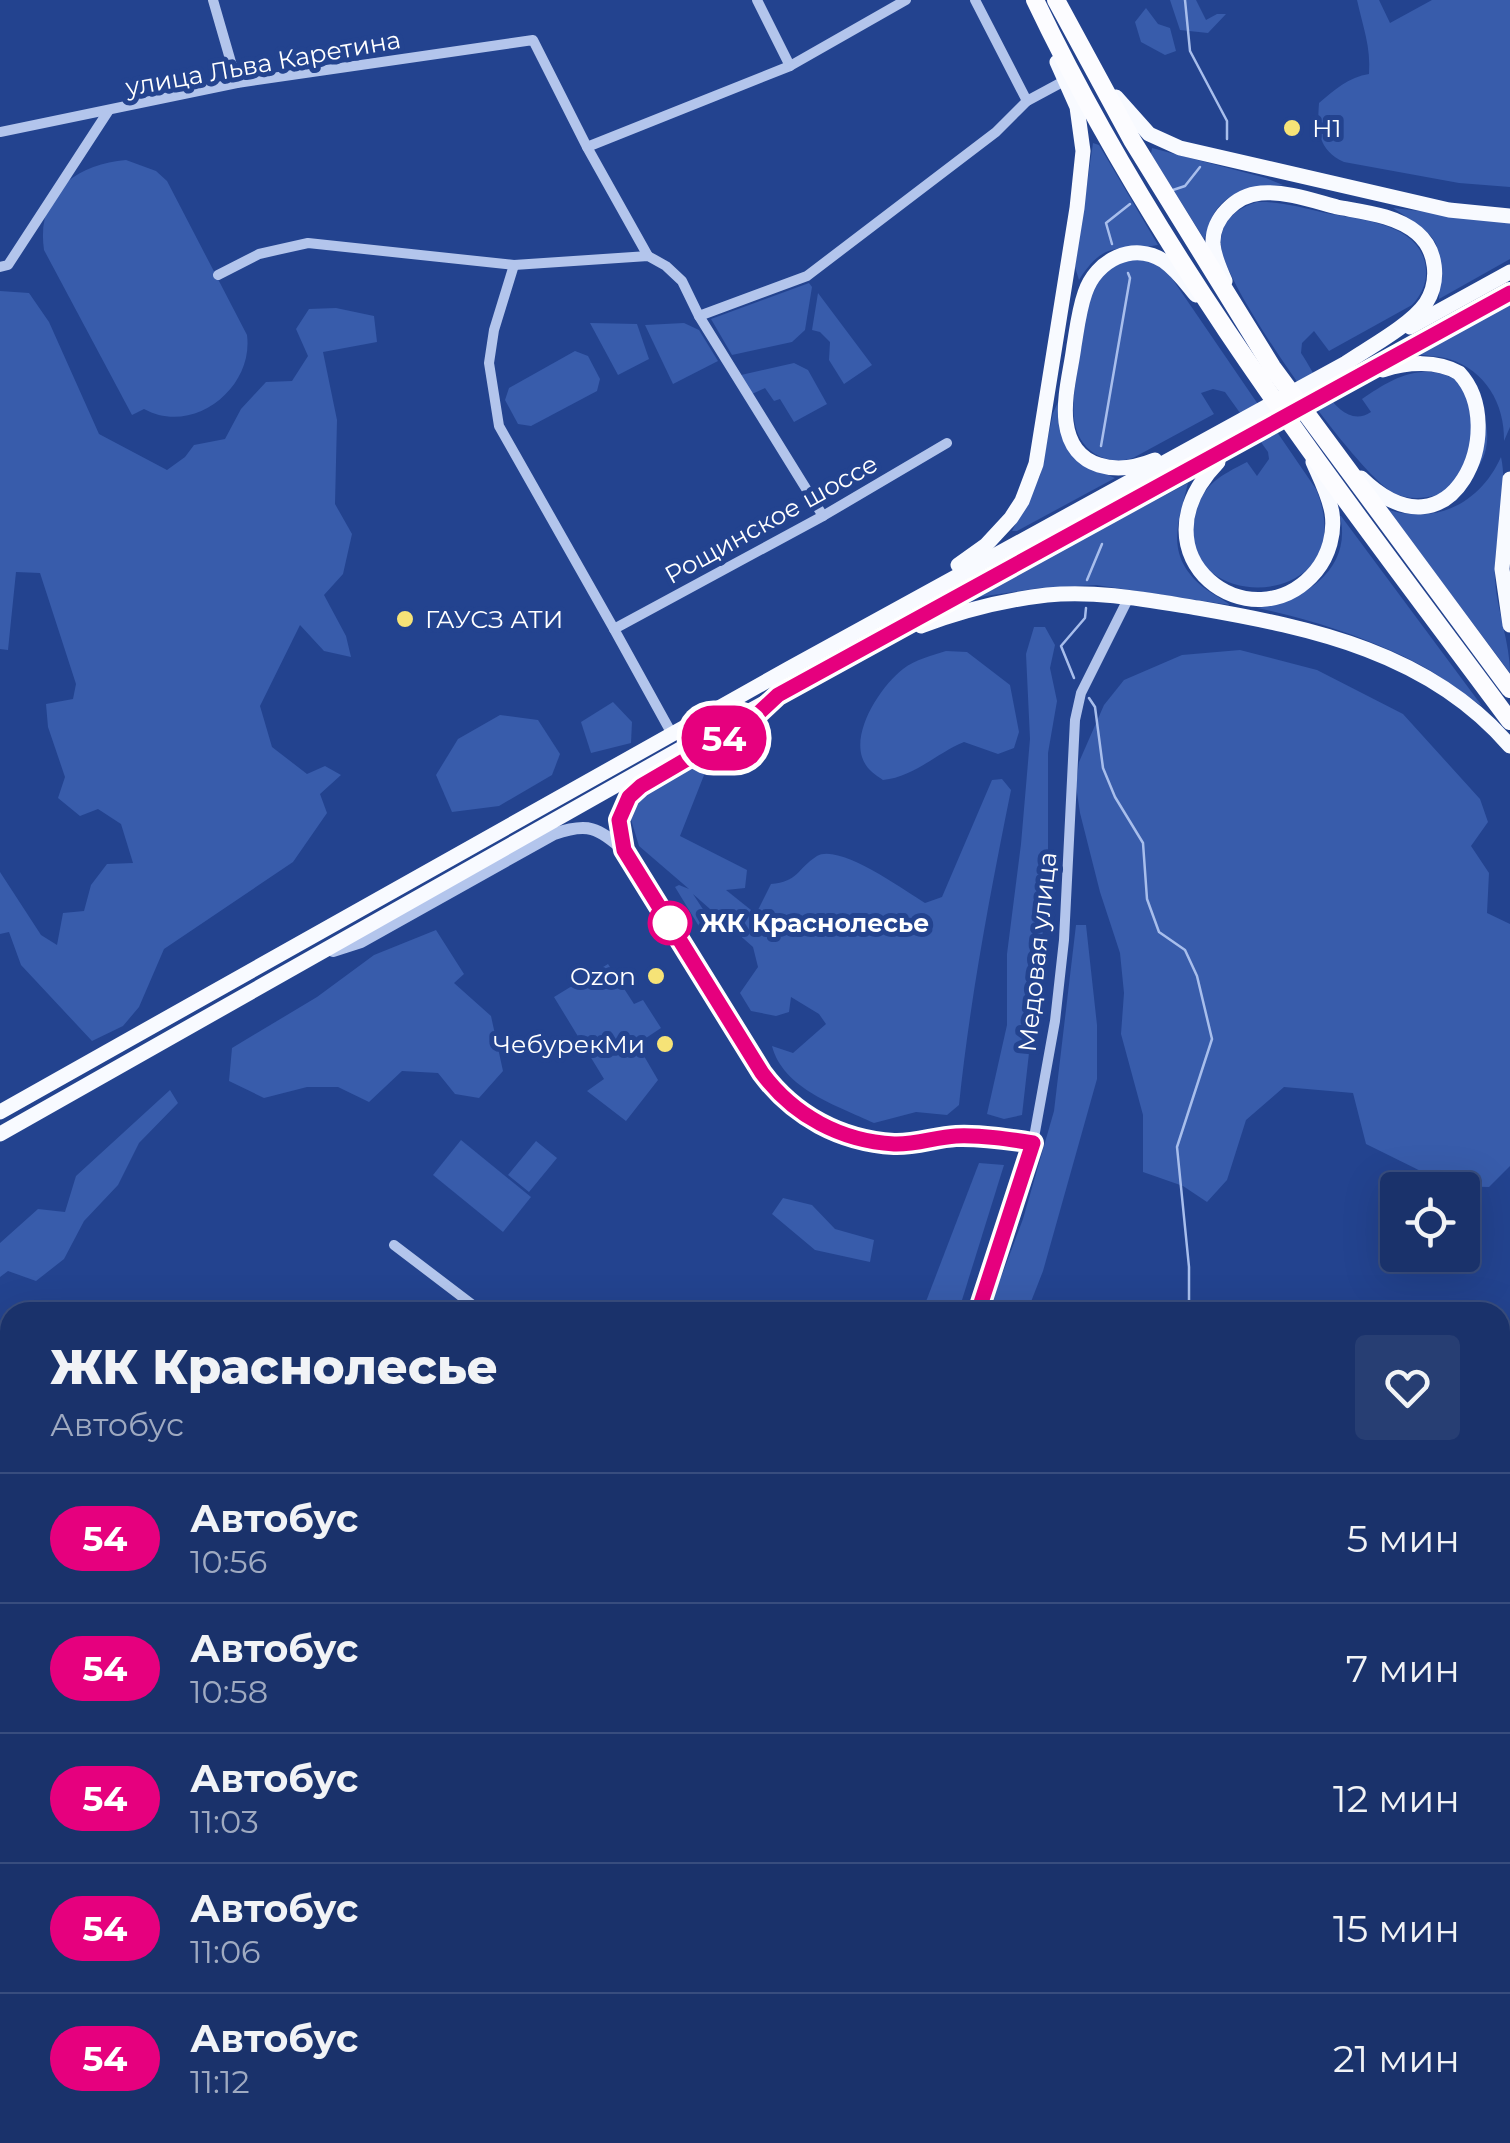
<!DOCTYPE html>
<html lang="ru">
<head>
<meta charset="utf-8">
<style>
  :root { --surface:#1a326b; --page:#273e73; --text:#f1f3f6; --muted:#9faac1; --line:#384d7e }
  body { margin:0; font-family:Montserrat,sans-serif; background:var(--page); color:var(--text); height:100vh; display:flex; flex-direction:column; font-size:38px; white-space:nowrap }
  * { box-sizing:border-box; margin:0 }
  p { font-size:32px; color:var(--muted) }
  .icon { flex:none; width:55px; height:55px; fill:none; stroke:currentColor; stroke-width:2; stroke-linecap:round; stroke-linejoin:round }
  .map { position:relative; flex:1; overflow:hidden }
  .sheet { position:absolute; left:0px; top:1302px; width:1510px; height:842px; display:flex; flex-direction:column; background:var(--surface); border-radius:30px 30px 0 0; box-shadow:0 10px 40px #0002,0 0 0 2px var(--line) }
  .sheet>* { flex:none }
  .badge { padding:0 20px; border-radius:32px; font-size:35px; line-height:65px }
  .tools { position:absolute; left:1380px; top:1172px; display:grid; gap:20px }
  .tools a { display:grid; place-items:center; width:100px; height:100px; border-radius:10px; background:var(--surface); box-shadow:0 10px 40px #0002,0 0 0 2px var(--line); font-size:50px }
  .map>.badge { position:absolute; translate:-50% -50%; box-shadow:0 0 0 5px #fff }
  .round { display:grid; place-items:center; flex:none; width:105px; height:105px; border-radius:10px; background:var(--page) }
  .overview { display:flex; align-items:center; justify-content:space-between; height:170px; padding:0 50px }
  h1 { font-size:48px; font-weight:800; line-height:75px }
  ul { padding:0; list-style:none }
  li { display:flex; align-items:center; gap:30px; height:130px; padding:0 50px; border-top:2px solid var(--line) }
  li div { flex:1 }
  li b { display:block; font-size:38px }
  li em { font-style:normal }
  li .badge { min-width:110px; font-weight:700; text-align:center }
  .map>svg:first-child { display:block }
</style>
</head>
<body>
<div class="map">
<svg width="1510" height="2143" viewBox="0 0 1510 2143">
  <rect width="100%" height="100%" fill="#23438f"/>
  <g fill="#385cab">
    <polygon points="1170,0 1196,0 1206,20 1217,14 1226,14 1208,33 1180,30"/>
    <path d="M1357 0H1379L1390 23 1432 0H1510V187L1459 183 1344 162C1318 150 1317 130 1319 103 1334 90 1349 77 1369 74 1371 47 1363 27 1357 0Z"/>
    <polygon points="1146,8 1158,24 1170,28 1176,51 1165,55 1141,42 1135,22"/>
    <path d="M1093 143 1099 145 1158 245C1121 252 1105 238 1079 280L1075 267Z"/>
    <path d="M1152 148 1266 178 1283 185C1256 189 1227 187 1212 217 1209 224 1207 233 1204 239L1151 154Z"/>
    <path d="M126 160 156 171 167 181 247 335C254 388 193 436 144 409L132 415 44 250C36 195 75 164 126 160Z"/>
    <path d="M1257 202C1280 201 1303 208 1326 213 1361 220 1423 223 1426 270 1427 283 1421 296 1412 305L1329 351 1314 331 1302 343 1301 353C1316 375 1340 433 1371 412L1362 399C1383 385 1405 370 1431 372 1474 375 1501 428 1480 464 1466 490 1421 507 1394 493 1357 475 1222 285 1221 245 1220 221 1237 208 1257 202Z"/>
    <path d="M1393 208 1510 221V259L1439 299C1440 239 1445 242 1393 208Z"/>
    <path d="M1134 258 1155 263 1169 274 1316 489C1366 612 1178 616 1194 522 1201 485 1216 478 1247 462L1257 476 1269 459 1268 452 1225 392 1213 389 1201 393 1214 414 1133 458C1120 462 1107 461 1095 454 1063 433 1075 391 1079 360 1083 330 1084 295 1106 271 1112 264 1125 262 1134 258Z"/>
    <polygon points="809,283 812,287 805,330 792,342 732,355 711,319"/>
    <polygon points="0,291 29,293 49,322 99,434 167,470 185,457 194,445 225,439 241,409 266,382 292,381 308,356 296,329 309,309 336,308 374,316 377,342 323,352 337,420 335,504 352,534 343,574 324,595 346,636 351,657 324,651 300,625 260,706 272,747 307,774 325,766 341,775 320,794 327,813 293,862 164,949 139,1007 123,1026 92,1041 21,965 9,932 0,934 0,872 41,935 57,945 63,913 84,911 91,885 107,864 133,863 121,824 98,809 80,816 58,798 65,777 48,727 46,704 73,699 76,684 40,573 16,572 8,650 0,649"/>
    <polygon points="818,293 872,365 844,384 829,360 830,342 820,332 812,330"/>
    <path d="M1510 301V427L1504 441C1505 404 1485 370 1449 359 1439 356 1427 356 1418 354Z"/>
    <polygon points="590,323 637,324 649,359 618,375"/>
    <polygon points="684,323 699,330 718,361 673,384 645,325"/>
    <polygon points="575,351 588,356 600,379 597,391 531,426 518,424 505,400 509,388"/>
    <polygon points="794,363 808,370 827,404 794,422 780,399 774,401 765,388 752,394 741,375"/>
    <path d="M1059 400C1057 449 1075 461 1115 478L1017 531H1012L1040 476 1053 413Z"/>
    <path d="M1501 457C1509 493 1493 540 1495 580 1497 611 1510 643 1510 673L1388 510C1394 511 1403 514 1411 514 1452 518 1485 493 1501 457Z"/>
    <path d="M1188 483C1179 521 1163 554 1203 587 1212 594 1223 599 1230 605L1096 585 1039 588 979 597 981 593Z"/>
    <path d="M1340 516H1341L1482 706C1465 696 1449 682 1431 671 1379 641 1314 620 1257 608 1302 602 1353 570 1340 516Z"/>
    <polygon points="1034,627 1045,627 1055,645 1050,668 1057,701 1048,753 1048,885 1022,1115 1004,1119 987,1114 1007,1025 1007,954 1021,844 1030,739 1026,654"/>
    <polygon points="1240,650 1317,670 1403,714 1480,799 1488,822 1471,846 1489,873 1487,913 1510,924 1510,1166 1489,1187 1451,1186 1366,1144 1353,1093 1284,1087 1246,1120 1227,1180 1207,1202 1183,1186 1143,1172 1143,1115 1121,1034 1124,993 1120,953 1100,892 1080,813 1076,786 1079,762 1104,705 1124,680 1182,655"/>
    <path d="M946 651 967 652 1010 685 1019 732 1014 748 998 754 964 742C935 754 914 777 883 780 874 774 866 769 862 757 853 729 881 686 903 669 916 659 931 656 946 651Z"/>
    <polygon points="613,702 632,722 631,743 591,753 581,722"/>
    <polygon points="500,715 538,720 560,754 552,775 499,806 452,812 436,775 458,739"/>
    <path d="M710 760 680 836 747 870 745 888 726 890 756 914 771 884C798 882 797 869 817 856 839 843 904 890 925 903L942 897 992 780 1002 779 1011 790C990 894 970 999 959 1105L947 1115 916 1112 874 1123C838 1106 783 1089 772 1046L793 1053 826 1024 819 1014 791 997 789 1012 776 1016 751 1011 740 993 758 967 753 947 693 894 708 917 700 928 675 887 679 885 689 889 639 846 629 813C647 784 681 774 710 760Z"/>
    <polygon points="1076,925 1086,925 1097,1025 1097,1079 1043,1271 1027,1312 988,1312 1023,1219 1054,1111"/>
    <polygon points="436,930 464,974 454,983 491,1016 503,1071 479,1098 455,1094 438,1073 402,1071 369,1102 338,1087 307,1087 264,1098 229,1081 232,1048 317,997 374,955"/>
    <polygon points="608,964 634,1004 643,1000 661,1028 637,1044 658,1080 626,1121 587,1091 604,1079 554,997"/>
    <polygon points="170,1090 178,1103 139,1143 118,1185 84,1221 64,1259 36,1281 8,1271 0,1277 0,1243 38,1209 65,1212 76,1176"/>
    <polygon points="461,1140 531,1197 503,1232 433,1175"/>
    <polygon points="536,1141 557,1158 529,1192 508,1175"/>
    <polygon points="979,1163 1004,1165 962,1300 957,1312 922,1312"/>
    <polygon points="783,1198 812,1205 835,1229 874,1240 870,1262 815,1250 772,1214"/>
    <polygon points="0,1512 10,1521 10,1699 0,1691"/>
    <polygon points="10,1748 10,1959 0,1962 0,1755"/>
    <polygon points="1510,1915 1510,2104 1500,2109 1500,1949 1507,1937"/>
  </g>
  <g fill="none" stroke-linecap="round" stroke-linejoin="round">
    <g stroke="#a8beec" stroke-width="2.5">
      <polyline points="1185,0 1190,51 1227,121 1227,139"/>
      <polyline points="1173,190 1185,186 1200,167"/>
      <polyline points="1112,244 1106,223 1130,204"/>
      <polyline points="1101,446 1130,278 1128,273"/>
      <polyline points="1087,580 1102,544"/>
      <polyline points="1074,678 1061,646 1085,618 1086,608"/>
      <polyline points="1089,698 1095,707 1103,768 1115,797 1143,843 1147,899 1159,932 1185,950 1197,976 1212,1039 1177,1147 1189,1267 1189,1312"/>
    </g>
    <g stroke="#b3c5ec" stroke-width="10">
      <polyline points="213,0 237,83"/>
      <polyline points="757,0 790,66"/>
      <polyline points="975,0 1027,101"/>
      <polyline points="0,132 237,83 533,40 587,147 648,256"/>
      <polyline points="587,147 790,66 906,0"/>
      <polyline points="514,265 494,330 489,363 499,426 614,629"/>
      <polyline points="0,267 8,265 109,110"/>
      <polyline points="218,275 259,254 308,243 514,265 648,256 666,266 682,281 699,316 823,516"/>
      <polyline points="699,316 807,276 996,132 1027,101 1066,80"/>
      <polyline points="672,734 614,629 823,516 947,443"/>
      <polyline points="1033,1143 1055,1021 1064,940 1075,720 1081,693 1129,597"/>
      <polyline points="394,1245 482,1312"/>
      <polyline points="1500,1827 1510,1837"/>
      <polyline points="965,2135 965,2143"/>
      <polyline points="811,2143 816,2135"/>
    </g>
    <g stroke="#b3c5ec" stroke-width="12">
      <path d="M766 706 747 724 641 786C619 806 616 823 624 850L762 1073C794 1116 841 1141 894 1144 915 1145 936 1137 956 1136 982 1135 1007 1139 1033 1143L978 1312"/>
      <path d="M333 951 361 942 554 834C589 822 597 828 624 850"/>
      <polyline points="1500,1813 1510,1803"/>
      <polyline points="597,2143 601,2135"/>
      <polyline points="1188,2143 1195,2135"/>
    </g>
    <g stroke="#f8faff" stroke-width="15">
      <polyline points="1116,97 1149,134 1180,148 1449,210 1510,216"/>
      <polyline points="1410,327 1510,272"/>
      <path d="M1155 460C1118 475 1072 471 1066 422 1063 397 1071 370 1074 346 1077 328 1079 310 1085 293 1096 260 1133 241 1164 261 1177 270 1186 283 1196 295"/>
      <path d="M1218 462C1127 557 1253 647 1316 571 1329 555 1335 533 1332 513 1329 495 1320 478 1313 462"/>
      <path d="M1361 478C1453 567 1510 427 1459 373 1437 360 1407 362 1383 370"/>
      <polyline points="1510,479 1502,569 1510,625"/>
      <polyline points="958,565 986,545 1011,518 1022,501 1036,464 1077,208 1083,151 1077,107 1057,62"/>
      <path d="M921 626C961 611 1004 600 1047 595 1097 590 1148 600 1198 608 1313 628 1430 653 1510 746"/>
      <path d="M0 1112 788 669 1346 363C1368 348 1411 325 1426 303 1440 281 1437 250 1417 233 1396 215 1363 212 1337 207 1314 201 1286 191 1261 193 1236 195 1212 218 1213 244 1214 257 1220 269 1225 281"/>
      <polyline points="0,1134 682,748 1510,293"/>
    </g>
    <g stroke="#fcfcff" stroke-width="18">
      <path d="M1035 0C1160 263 1338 489 1510 721"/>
      <polyline points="1056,0 1132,140 1272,367 1510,689"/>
    </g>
  </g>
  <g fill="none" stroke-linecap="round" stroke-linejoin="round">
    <g stroke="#fff" stroke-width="22">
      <path id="line" d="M978 1312 1033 1143C1008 1139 982 1135 956 1136 936 1137 915 1145 894 1144 841 1141 794 1116 762 1073L624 850 619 820 629 797 641 786 747 724 778 695 1510 293"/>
    </g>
    <use href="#line" stroke="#e6007e" stroke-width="15"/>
  </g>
  <g fill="#f6e377" stroke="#23438f" stroke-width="4">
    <circle cx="1292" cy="128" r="10"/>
    <circle cx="405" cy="619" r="10"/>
    <circle cx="656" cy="976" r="10"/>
    <circle cx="665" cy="1044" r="10"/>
  </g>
  <circle fill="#fff" stroke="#e6007e" stroke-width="5" cx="670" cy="923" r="20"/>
  <g text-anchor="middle" stroke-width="10" stroke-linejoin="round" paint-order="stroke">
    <g font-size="25" fill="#fff" stroke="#23438f">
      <text transform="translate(263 63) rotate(-10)" y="9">улица Льва Каретина</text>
      <text transform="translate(771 519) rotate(-29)" y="9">Рощинское шоссе</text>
      <text transform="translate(1037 952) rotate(-84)" y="9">Медовая улица</text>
    </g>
    <g font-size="25" fill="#fff" stroke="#23438f" text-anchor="start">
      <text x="1312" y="137">Н1</text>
      <text x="425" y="628">ГАУСЗ АТИ</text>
      <text x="636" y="985" text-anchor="end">Ozon</text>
      <text x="645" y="1053" text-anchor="end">ЧебурекМи</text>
    </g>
    <g font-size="25" font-weight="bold" fill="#fff" stroke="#23438f" text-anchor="start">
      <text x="700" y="932">ЖК Краснолесье</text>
    </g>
  </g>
</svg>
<div class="tools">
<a><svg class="icon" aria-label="locate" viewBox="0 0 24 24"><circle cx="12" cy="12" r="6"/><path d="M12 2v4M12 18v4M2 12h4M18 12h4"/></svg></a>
</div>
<b class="badge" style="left:724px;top:738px;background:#e6007e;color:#fff">54</b>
<section class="sheet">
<div class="overview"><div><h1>ЖК Краснолесье</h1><p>Автобус</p></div><a class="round"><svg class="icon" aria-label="heart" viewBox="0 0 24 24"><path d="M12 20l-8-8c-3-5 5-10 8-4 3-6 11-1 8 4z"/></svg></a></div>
<ul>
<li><span class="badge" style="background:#e6007e;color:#fff">54</span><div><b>Автобус</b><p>10:56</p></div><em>5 мин</em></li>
<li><span class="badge" style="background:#e6007e;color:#fff">54</span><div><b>Автобус</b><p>10:58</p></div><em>7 мин</em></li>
<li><span class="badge" style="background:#e6007e;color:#fff">54</span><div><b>Автобус</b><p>11:03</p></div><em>12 мин</em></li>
<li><span class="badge" style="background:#e6007e;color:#fff">54</span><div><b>Автобус</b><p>11:06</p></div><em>15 мин</em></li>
<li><span class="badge" style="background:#e6007e;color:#fff">54</span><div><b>Автобус</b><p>11:12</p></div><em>21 мин</em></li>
</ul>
</section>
</div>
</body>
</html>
